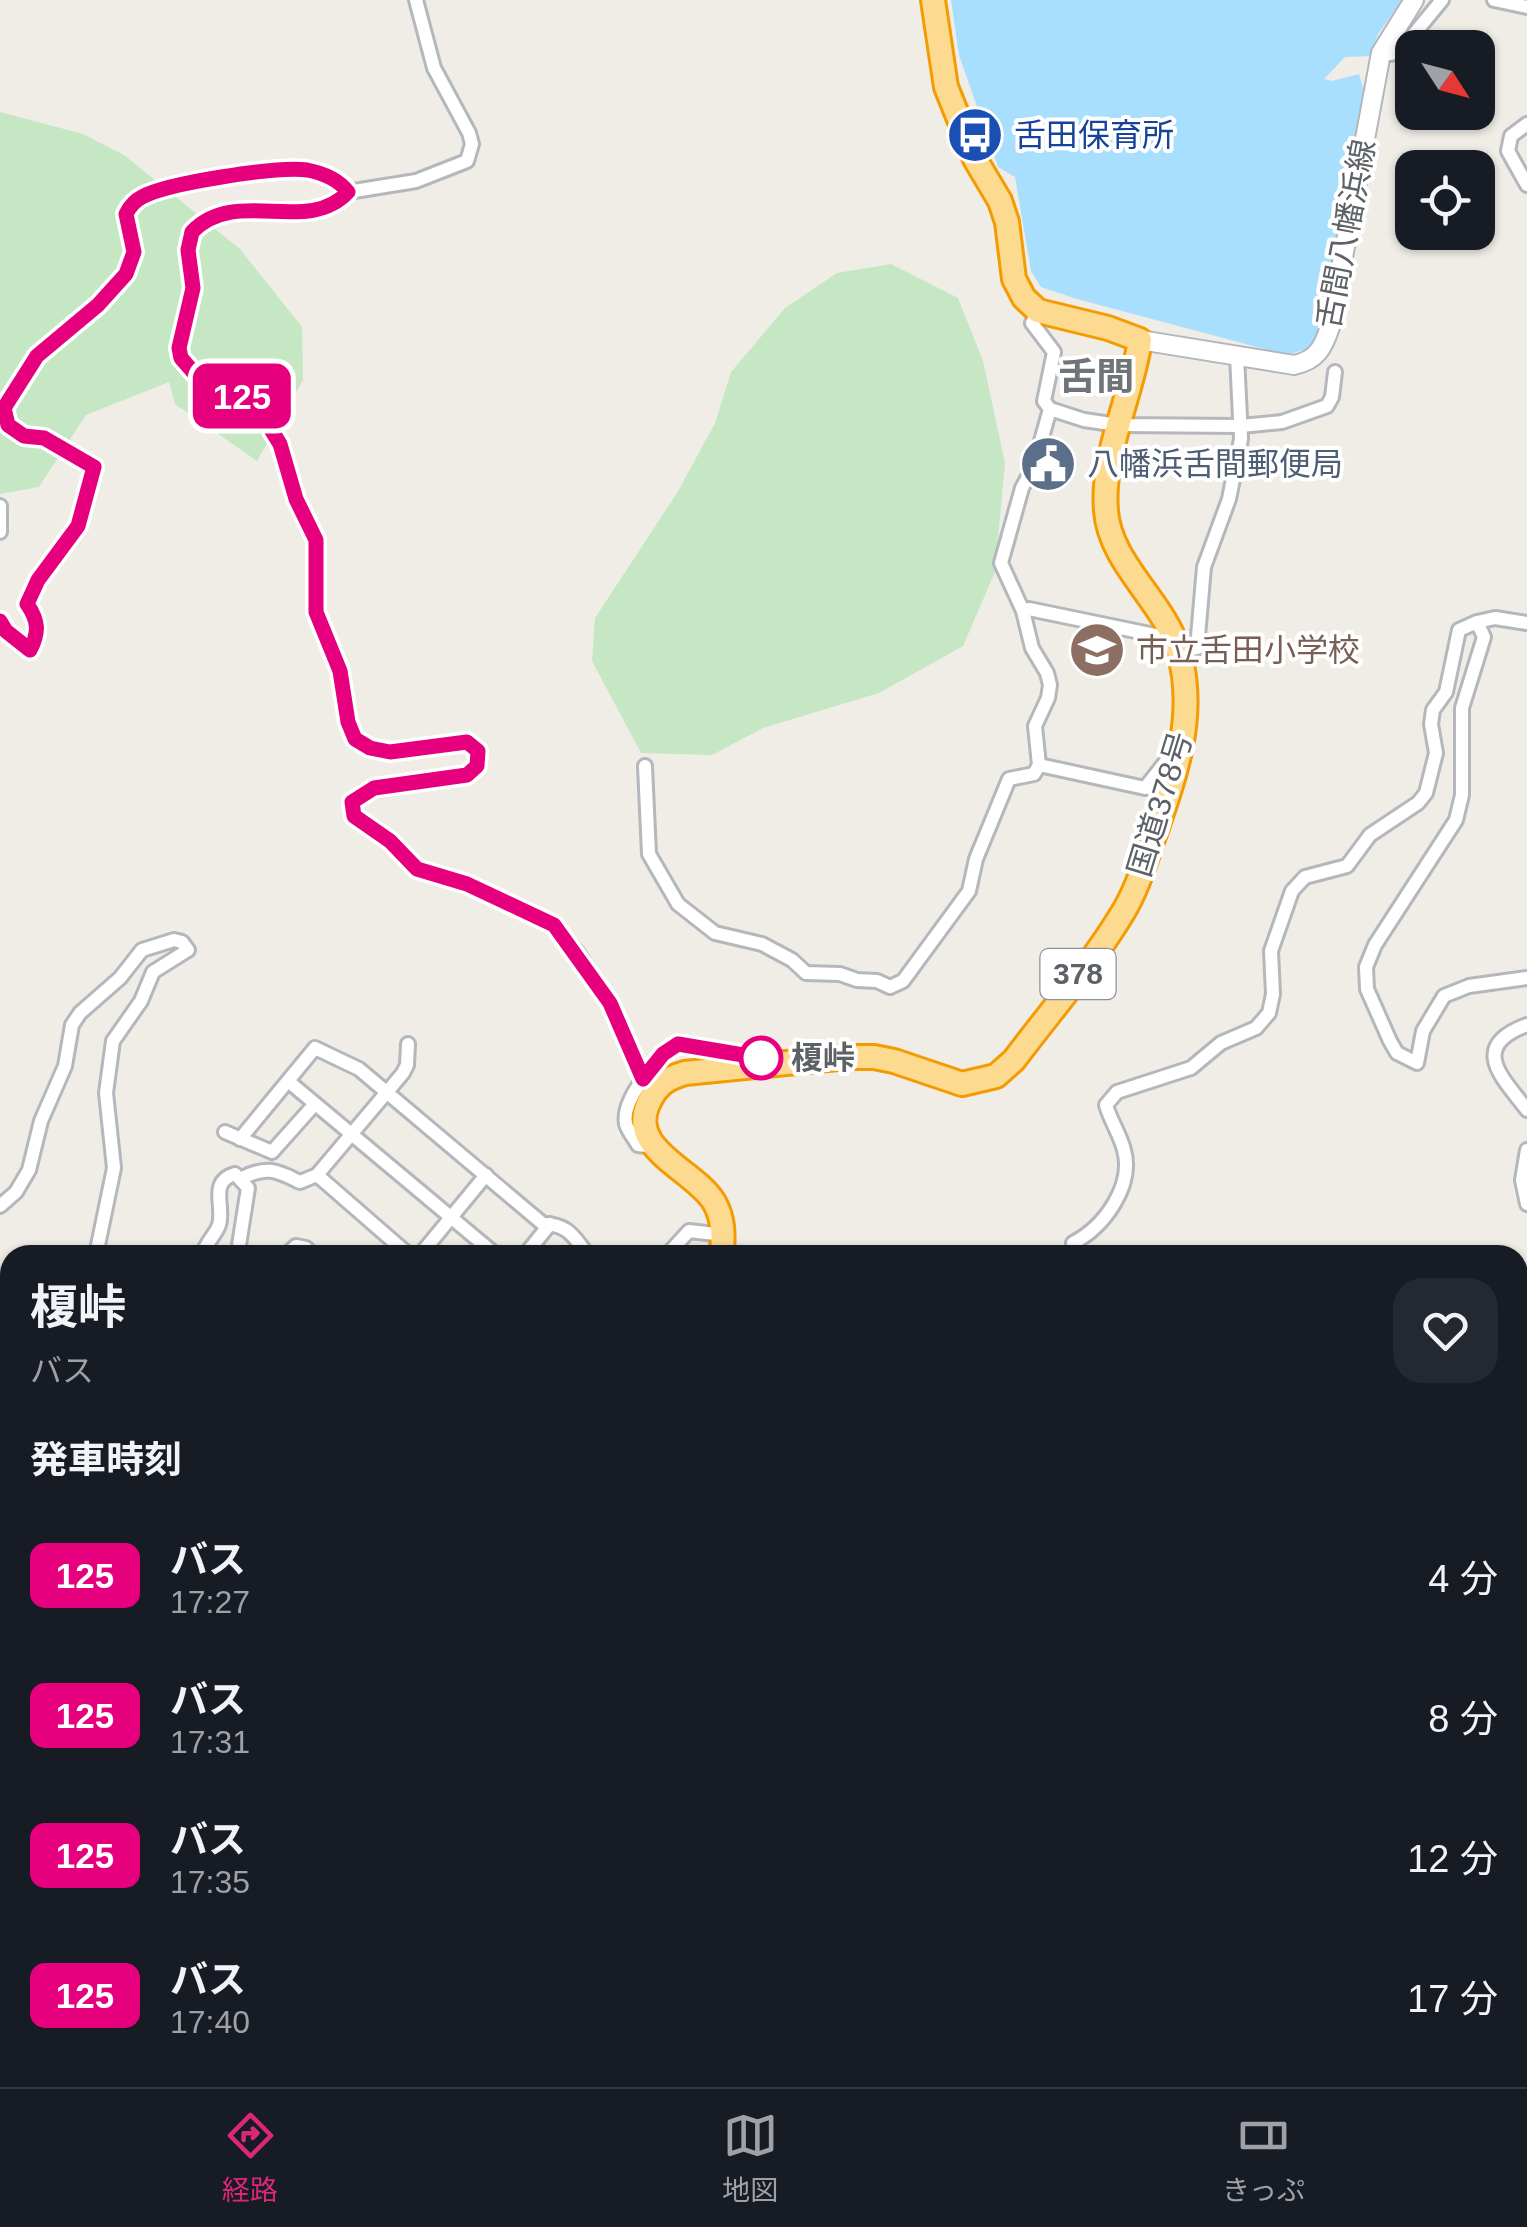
<!DOCTYPE html>
<html lang="ja">
<head>
<meta charset="utf-8">
<style>
  :root { --surface:#171b24; --page:#242831; --text:#f1f3f6; --muted:#9ea1a6; --line:#363941; --accent:#db2777 }
  body { margin:0; font-family:Arial,"Noto Sans JP",sans-serif; background:var(--page); color:var(--text); height:100vh; display:flex; flex-direction:column; font-size:38px; white-space:nowrap }
  * { box-sizing:border-box; margin:0 }
  p { font-size:32px; color:var(--muted) }
  .icon { flex:none; width:55px; height:55px; fill:none; stroke:currentColor; stroke-width:2; stroke-linecap:round; stroke-linejoin:round }
  .map { position:relative; flex:1; overflow:hidden }
  .sheet { position:absolute; left:0px; top:1245px; width:1528px; height:842px; display:flex; flex-direction:column; background:var(--surface); border-radius:30px 30px 0 0; box-shadow:0 2px 8px #0004 }
  .sheet>* { flex:none }
  .badge { padding:0 20px; border-radius:15px; font-size:35px; line-height:65px }
  .needle { width:65px; rotate:126deg }
  .buttons { position:absolute; left:1395px; top:30px; display:grid; gap:20px }
  .buttons a { display:grid; place-items:center; width:100px; height:100px; border-radius:20px; background:var(--surface); box-shadow:0 2px 8px #0004; font-size:50px }
  .map>.badge { position:absolute; translate:-50% -50%; box-shadow:0 0 0 5px #fff }
  h2 { padding:0 30px; font-size:38px; line-height:90px }
  .round { display:grid; place-items:center; flex:none; width:105px; height:105px; border-radius:30px; background:var(--page) }
  .head { display:flex; align-items:center; justify-content:space-between; height:170px; padding:0 30px }
  h1 { font-size:48px; font-weight:700; line-height:75px }
  ul { padding:0; list-style:none }
  li { display:flex; align-items:center; gap:30px; height:140px; padding:0 30px }
  li div { flex:1 }
  li b { display:block; font-size:38px }
  li em { font-style:normal }
  li .badge { min-width:110px; font-weight:700; text-align:center }
  .menu { display:flex; justify-content:space-around; align-items:center; height:140px; border-top:2px solid var(--line); background:var(--surface); font-size:28px; color:var(--muted) }
  .menu a { display:grid; justify-items:center; gap:5px }
  .menu .active { color:var(--accent) }
  .map>svg:first-child { display:block }
</style>
</head>
<body>
<div class="map">
<svg width="1527" height="2087" viewBox="0 0 1527 2087">
  <rect width="100%" height="100%" fill="#f0ede7"/>
  <g fill="#c6e7c4">
    <polygon points="0,112 83,134 124,155 240,249 302,327 303,380 257,461 175,404 169,382 86,415 39,487 0,494"/>
    <polygon points="891,264 958,298 983,361 1005,463 995,572 963,646 879,693 763,728 712,755 641,753 592,661 595,618 677,493 715,423 731,372 785,308 837,273"/>
    <polygon points="281,2078 604,2078 603,2087 285,2087"/>
    <polygon points="1042,2078 1415,2078 1420,2087 1031,2087"/>
  </g>
  <polygon fill="#a8defe" points="951,0 1402,0 1378,34 1370,56 1345,57 1324,79 1332,81 1359,74 1364,91 1318,334 1309,348 1287,355 1077,299 1041,287 1031,271 1015,177 998,167 959,55"/>
  <g fill="none" stroke-linecap="round" stroke-linejoin="round">
    <g stroke="#a8defe" stroke-width="18">
      <polyline points="0,1710 10,1714"/>
      <polyline points="1518,2010 1527,2016"/>
      <polyline points="253,2078 258,2087"/>
      <polyline points="549,2078 550,2087"/>
    </g>
    <g stroke="#b4b7bb" stroke-width="18">
      <g id="street">
        <polyline points="416,0 434,68 469,133 472,144 467,161 416,181 348,192 336,204 316,211 267,209 222,215 199,224 189,239 193,288 179,348 181,358 195,374 238,393 259,409 280,444 296,499 317,540 316,612 340,671 347,722 355,739 370,748 390,752 467,742 478,751 477,766 467,775 364,792 352,802 354,816 390,841 417,869 467,883 554,925 577,952 610,1003 643,1079"/>
        <polyline points="1494,0 1527,7"/>
        <polyline points="1381,53 1391,54 1400,51 1442,0"/>
        <polyline points="1527,124 1511,136 1508,151 1527,185"/>
        <polyline points="1050,409 1084,420 1118,425 1241,426 1282,422 1327,406 1332,397 1335,372"/>
        <polyline points="0,506 0,532"/>
        <polyline points="1023,611 1029,609 1174,639"/>
        <path d="M0 621 6 631 30 650C39 633 39 621 27 604L38 579 78 527 94 467 44 438 23 436 9 425 4 408 37 356 98 305 126 274 134 252 126 213C132 199 146 195 159 190 205 182 316 150 348 192"/>
        <polyline points="1477,622 1495,618 1527,623"/>
        <polyline points="1179,652 1197,648 1204,567 1229,499 1241,439 1237,356"/>
        <polyline points="1039,765 1145,788 1168,759 1172,748"/>
        <polyline points="645,766 649,854 678,904 715,933 762,944 792,960 806,973 840,974 857,980 877,981 890,987 903,981 969,891 976,859 1009,779 1034,774 1039,765 1035,726 1048,698 1050,685 1047,673 1032,648 1023,611 1001,563 1022,488 1034,466 1050,409 1044,401 1054,352 1032,323 1038,311"/>
        <path d="M1527 1025C1467 1047 1504 1079 1527 1110"/>
        <polyline points="288,1081 496,1255"/>
        <polyline points="225,1132 272,1152 314,1105"/>
        <path d="M240 1139 315 1048 359 1069 543 1224C568 1224 574 1237 588 1255"/>
        <path d="M655 1147 638 1145C634 1138 628 1131 626 1124 621 1098 659 1057 678 1044L755 1057"/>
        <polyline points="1527,1150 1522,1180 1527,1204"/>
        <polyline points="317,1175 409,1255"/>
        <path d="M242 1178C268 1165 277 1171 300 1182L317 1175 403 1073 407 1065 408 1044"/>
        <polyline points="0,1206 16,1192 29,1170 41,1121 65,1066 72,1025 80,1013 120,978 142,950 174,940 182,942 188,950 153,972 141,1001 113,1041 106,1093 114,1168 96,1255"/>
        <path d="M1073 1243C1104 1227 1134 1186 1124 1150 1120 1134 1110 1120 1106 1105L1117 1092 1191 1068 1221 1043 1256 1028 1269 1013 1273 994 1271 951 1292 891 1305 877 1347 866 1370 835 1418 803 1426 793 1436 753 1431 724 1433 710 1446 692 1459 630 1477 622 1484 637 1462 708V795L1456 820 1375 945 1366 967 1367 989 1390 1041 1397 1053 1417 1063 1423 1031 1444 996 1469 986 1527 978"/>
        <path d="M203 1255C205 1243 215 1236 219 1225 225 1206 208 1182 235 1174L248 1188 239 1245 241 1255"/>
        <polyline points="286,1255 296,1246 306,1248 312,1255"/>
        <polyline points="420,1255 486,1175"/>
        <polyline points="525,1255 550,1224"/>
        <polyline points="667,1255 689,1231 724,1235"/>
        <polyline points="1518,1459 1527,1466"/>
        <polyline points="0,1548 10,1562"/>
        <polyline points="0,1720 10,1724"/>
        <polyline points="1518,1970 1527,1979"/>
        <polyline points="244,2078 249,2087"/>
      </g>
    </g>
    <g stroke="#b3b6bb" stroke-width="22">
      <path id="secondary" d="M1140 340 1294 365C1317 360 1323 348 1330 327L1381 53 1414 0"/>
    </g>
    <g stroke="#f59b02" stroke-width="28">
      <g id="highway">
        <path d="M722 1255C723 1236 724 1219 714 1202 694 1169 624 1149 650 1100 658 1084 668 1078 685 1073L848 1057H874L894 1061 962 1084 996 1076 1014 1060C1050 1012 1091 965 1122 914 1137 890 1145 862 1154 836 1175 776 1197 716 1179 652 1164 601 1110 564 1106 511 1101 455 1132 395 1140 340L1108 328 1038 311 1024 298 1014 279 1007 222 1000 201 975 159 946 87 933 0"/>
        <polyline points="666,2078 666,2087"/>
      </g>
    </g>
    <use href="#street" stroke="#fff" stroke-width="12"/>
    <use href="#secondary" stroke="#fff" stroke-width="18"/>
    <use href="#highway" stroke="#fcdb91" stroke-width="22"/>
  </g>
  <g fill="none" stroke-linecap="round" stroke-linejoin="round">
    <g stroke="#fff" stroke-width="22">
      <path id="line" d="M0 621 6 631 30 650C39 633 39 621 27 604L38 580 78 526 94 467 44 438 24 436 8 425 4 408 37 356 98 305 126 274 134 252 126 214C130 206 134 201 142 197 167 183 278 166 307 170 323 173 338 179 348 192 307 236 236 186 192 232L188 250 193 288 179 348 181 358 195 374 238 394 259 410 280 444 296 499 316 540V612L340 671 348 722 355 739 370 748 390 752 467 742 478 751 477 766 467 775 374 788 352 802 354 816 390 841 417 869 467 884 554 925 610 1003 643 1079 663 1054 678 1044 761 1058 765 1066"/>
    </g>
    <use href="#line" stroke="#e6007e" stroke-width="15"/>
  </g>
  <defs>
    <g id="bus-disc" transform="scale(2.875)"><circle r="9.5" fill="#1a4fb4" stroke="#fff"/><path d="M-5-6H5V4H4V6H2V4H-2V6H-4V4H-5ZM-3.5-4V0h7V-4ZM-3.5 1.2v1.5H-2V1.2ZM2 1.2v1.5H3.5V1.2Z" fill="#fff"/></g>
    <g id="civic-disc" transform="scale(2.875)"><circle r="9.5" fill="#5c6f8a" stroke="#fff"/><path d="M-.6-6.5H3V-4.5H.6V-3L4-1V1h2V6H-6V1h2V-1L-.6-3ZM-1.2 2.5V6h2.4V2.5Z" fill="#fff"/></g>
    <g id="school-disc" transform="scale(2.875)"><circle r="9.5" fill="#8d6e63" stroke="#fff"/><path d="M0-5L7-2L0 1L-7-2ZM-4 1L0 2.5L4 1V4Q0 6-4 4Z" fill="#fff"/></g>
  </defs>
  <g fill-rule="evenodd">
    <use href="#bus-disc" x="975" y="135"/>
    <use href="#civic-disc" x="1048" y="464"/>
    <use href="#school-disc" x="1097" y="650"/>
  </g>
  <circle fill="#fff" stroke="#e6007e" stroke-width="5" cx="761" cy="1058" r="20"/>
  <g text-anchor="middle" stroke-width="8" stroke-linejoin="round" paint-order="stroke">
    <rect fill="#fff" stroke="#8e9195" stroke-width="2.5" x="1040.5" y="949" width="75" height="50" rx="8"/>
    <g font-size="30" font-weight="bold" fill="#5e6267">
      <text x="1078" y="984">378</text>
    </g>
    <g font-size="32" fill="#164399" stroke="#fff" text-anchor="start">
      <text x="1014" y="146">舌田保育所</text>
    </g>
    <g font-size="32" fill="#5e6267" stroke="#fff">
      <text transform="translate(1346 234) rotate(-79)" y="11">舌間八幡浜線</text>
      <text transform="translate(1160 804) rotate(-73)" y="11">国道378号</text>
    </g>
    <g font-size="32" fill="#4e5e75" stroke="#fff" text-anchor="start">
      <text x="1087" y="475">八幡浜舌間郵便局</text>
    </g>
    <g font-size="32" fill="#785e54" stroke="#fff" text-anchor="start">
      <text x="1136" y="661">市立舌田小学校</text>
    </g>
    <g font-size="32" font-weight="bold" fill="#5e6267" stroke="#fff" text-anchor="start">
      <text x="791" y="1069">榎峠</text>
    </g>
    <g font-size="38" font-weight="bold" fill="#6f7479" stroke="#fff">
      <text x="1096" y="390">舌間</text>
    </g>
  </g>
</svg>
<div class="buttons">
<a><svg class="needle" viewBox="-14 -14 28 28"><path d="M0-13l5 13h-10z" fill="#e53935"/><path d="M0 13l5-13h-10z" fill="#9ea1a6"/></svg></a>
<a><svg class="icon" aria-label="locate" viewBox="0 0 24 24"><circle cx="12" cy="12" r="6"/><path d="M12 2v4M12 18v4M2 12h4M18 12h4"/></svg></a>
</div>
<b class="badge" style="left:242px;top:396px;background:#e6007e;color:#fff">125</b>
<section class="sheet">
<div class="head"><div><h1>榎峠</h1><p>バス</p></div><a class="round"><svg class="icon" aria-label="heart" viewBox="0 0 24 24"><path d="M12 20l-8-8c-3-5 5-10 8-4 3-6 11-1 8 4z"/></svg></a></div>
<h2>発車時刻</h2>
<ul>
<li><span class="badge" style="background:#e6007e;color:#fff">125</span><div><b>バス</b><p>17:27</p></div><em>4 分</em></li>
<li><span class="badge" style="background:#e6007e;color:#fff">125</span><div><b>バス</b><p>17:31</p></div><em>8 分</em></li>
<li><span class="badge" style="background:#e6007e;color:#fff">125</span><div><b>バス</b><p>17:35</p></div><em>12 分</em></li>
<li><span class="badge" style="background:#e6007e;color:#fff">125</span><div><b>バス</b><p>17:40</p></div><em>17 分</em></li>
</ul>
</section>
</div>
<nav class="menu">
<a class="active"><svg class="icon" aria-label="directions" viewBox="0 0 24 24"><path d="M12 3l9 9-9 9-9-9zM9 14v-3h6M13 9l2 2-2 2"/></svg>経路</a>
<a><svg class="icon" aria-label="map" viewBox="0 0 24 24"><path d="M3 6l6-2 6 2 6-2v14l-6 2-6-2-6 2zM9 4v14M15 6v14"/></svg>地図</a>
<a><svg class="icon" aria-label="tickets" viewBox="0 0 24 24"><path d="M3 7h18v10H3zM15 7v10"/></svg>きっぷ</a>
</nav>
</body>
</html>
